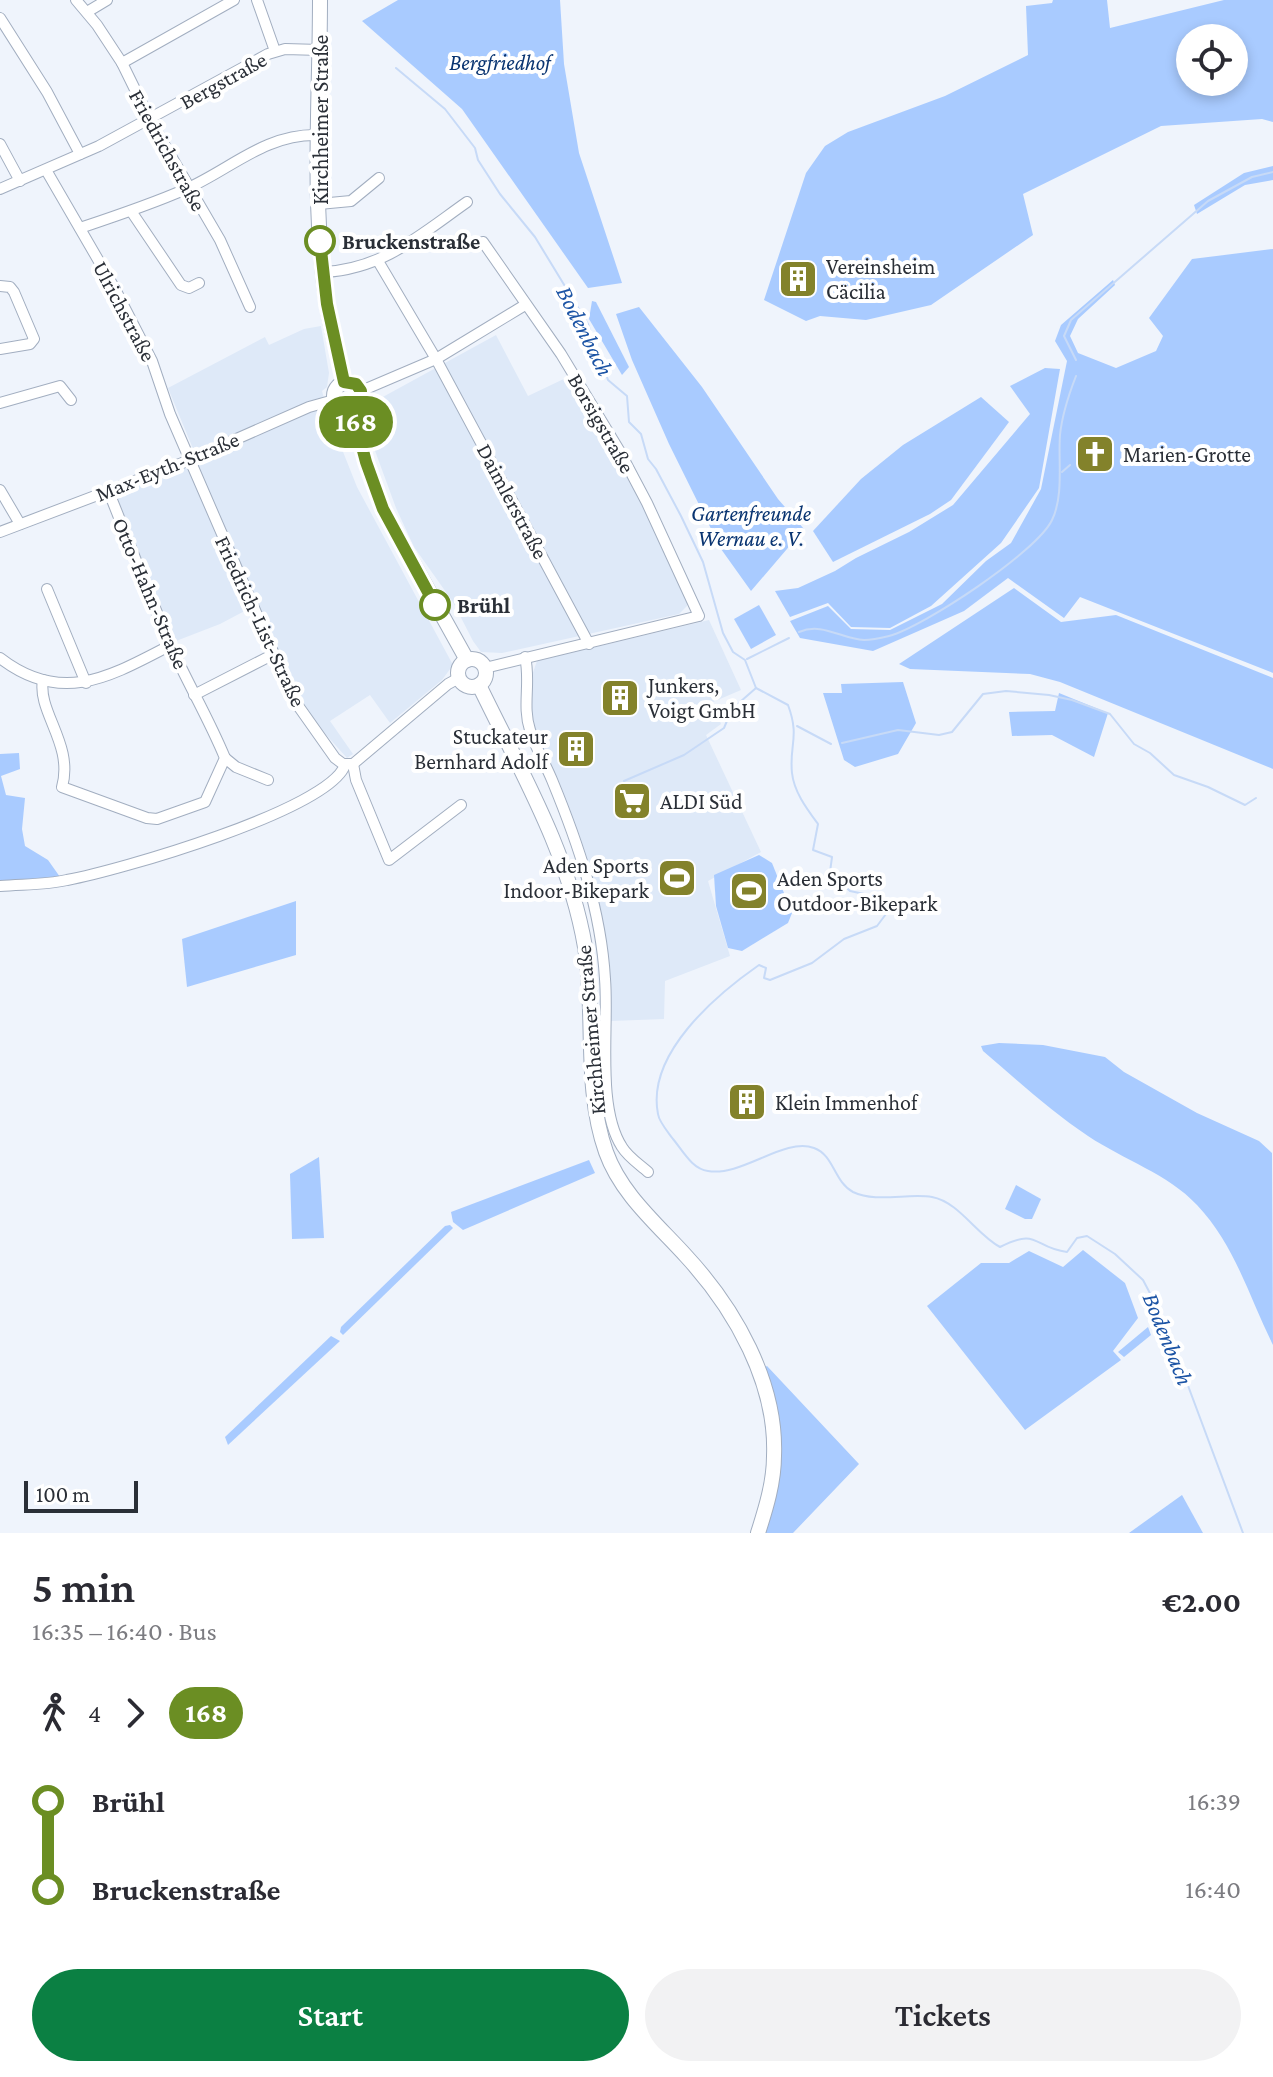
<!DOCTYPE html>
<html lang="en">
<head>
<meta charset="utf-8">
<style>
  :root { --surface:#fff; --page:#f2f2f3; --text:#2b2b33; --muted:#7c7c81; --accent:#0b8043 }
  body { margin:0; font-family:"Crimson Pro",serif; background:var(--page); color:var(--text); height:100vh; display:flex; flex-direction:column; font-size:30px; white-space:nowrap }
  * { box-sizing:border-box; margin:0 }
  p { font-size:26px; color:var(--muted) }
  .icon { flex:none; width:44px; height:44px; fill:none; stroke:currentColor; stroke-width:2; stroke-linecap:round; stroke-linejoin:round }
  .map { position:relative; height:1533px; overflow:hidden }
  .drawer { display:flex; flex-direction:column; background:var(--surface); flex:1 }
  .drawer>* { flex:none }
  .badge { padding:0 16px; border-radius:26px; font-size:28px; line-height:52px }
  .fabs { position:absolute; left:1176px; top:24px; display:grid; gap:16px }
  .fabs a { display:grid; place-items:center; width:72px; height:72px; border-radius:50%; background:var(--surface); box-shadow:0 4px 12px #0003; font-size:40px }
  .scale { position:absolute; left:24px; bottom:20px; width:114px; box-sizing:border-box; padding-left:8px; border:4px solid #2a2f37; border-top:0; font-size:22px; line-height:28px; white-space:nowrap; color:#2a2f37; -webkit-text-stroke:6px #fff; paint-order:stroke }
  .map>.badge { position:absolute; translate:-50% -50%; box-shadow:0 0 0 4px #fff }
  .legs { display:flex; align-items:center; gap:12px; height:88px; padding:0 32px; font-size:26px }
  .legs p { margin-inline-start:auto }
  .overview { display:flex; align-items:center; justify-content:space-between; height:136px; padding:0 32px }
  h1 { font-size:44px; font-weight:600; line-height:60px }
  .primary-button { display:flex; gap:16px; margin-top:auto; padding:16px 32px }
  .primary-button a { flex:1; height:92px; border-radius:48px; background:var(--accent); color:#fff; font-size:32px; font-weight:600; line-height:92px; text-align:center }
  .primary-button a+a { background:var(--page); color:var(--text) }
  ul { padding:0 32px; list-style:none }
  li { display:flex; align-items:center; gap:28px; height:88px; font-size:30px }
  li i { display:grid; place-items:center; width:12px; height:100%; margin:0 10px; background:currentColor }
  li i::after { content:''; width:20px; height:20px; margin:-10px; border:6px solid; border-radius:50%; background:var(--surface) }
  li p { margin-inline-start:auto }
  li:first-child i { background:linear-gradient(#0000 50%,currentColor 0) }
  li:last-child i { background:linear-gradient(currentColor 50%,#0000 0) }
  .map>svg:first-child { display:block }
</style>
</head>
<body>
<div class="map">
<svg width="1273" height="1533" viewBox="0 0 1273 1533">
  <rect width="100%" height="100%" fill="#eff4fc"/>
  <g fill="#dee9f8">
    <polygon points="321,326 329,373 327,387 322,391 328,414 357,487 453,665 442,680 390,723 370,695 330,721 353,754 347,758 319,727 296,691 258,604 220,624 176,641 114,495 198,461 168,388 265,337 269,345 304,329"/>
    <polygon points="496,335 528,396 570,376 612,444 650,518 687,601 687,606 679,614 502,653 481,652 473,641 453,602 414,547 396,508 374,448 368,426 370,404"/>
    <polygon points="709,620 741,690 713,702 721,724 706,735 761,852 708,881 730,956 665,981 664,1019 611,1021 600,927 557,785 529,714 529,684 537,661"/>
  </g>
  <g fill="#a9cbff" fill-rule="evenodd">
    <polygon points="398,0 560,0 564,64 579,153 622,283 588,288 462,109 362,21"/>
    <path d="M1053 0H1107L1110 28 1224 0H1273V122L1262 119 1161 126 1023 194 1033 235 931 305 866 320 820 316 806 321 764 300 806 173 825 146 848 132 945 96 1028 55 1026 6 1052 3ZM1190 38H1234V82H1190Z"/>
    <polygon points="1273,166 1273,180 1245,185 1197,214 1194,205 1244,173"/>
    <polygon points="1273,249 1273,673 1080,597 1064,618 1008,578 964,611 873,651 800,638 790,621 828,606 851,629 890,630 942,604 986,561 1011,543 1041,489 1067,361 1055,341 1061,325 1113,280 1115,285 1078,319 1070,336 1078,353 1116,368 1156,351 1163,336 1149,318 1192,259"/>
    <polygon points="592,301 596,302 629,367 622,375 589,319"/>
    <polygon points="639,307 702,387 778,499 804,529 751,591 721,549 669,444 632,360 616,314"/>
    <polygon points="1045,368 1060,369 1039,488 1001,543 931,606 890,628 851,627 828,603 790,617 775,591 798,588 835,571 856,558 909,532 953,505 1030,414 1010,386"/>
    <polygon points="981,397 1009,422 951,500 930,514 833,562 813,531 861,479 903,445"/>
    <polygon points="1014,588 1061,622 1116,615 1273,678 1273,769 1060,682 1030,674 910,669 899,664"/>
    <polygon points="759,605 776,635 751,649 734,619"/>
    <polygon points="903,682 916,723 898,754 855,767 844,760 823,693 842,693 841,684"/>
    <polygon points="1059,693 1108,713 1094,757 1052,735 1012,736 1009,712 1055,711"/>
    <polygon points="19,753 20,769 1,776 6,795 25,798 22,829 25,846 48,860 60,877 0,884 0,754"/>
    <polygon points="759,855 772,863 792,913 788,923 742,951 728,948 716,906 714,875"/>
    <polygon points="296,901 296,955 187,987 182,939"/>
    <path d="M999 1043 1043 1045 1105 1057 1124 1072 1197 1113 1259 1141 1272 1153 1273 1345C1249 1297 1235 1245 1197 1205 1168 1174 1124 1160 1088 1136 1051 1111 1017 1080 983 1051L981 1046Z"/>
    <polygon points="319,1157 324,1238 292,1239 290,1174"/>
    <polygon points="589,1160 595,1173 463,1230 453,1222 451,1212"/>
    <polygon points="1016,1185 1041,1199 1032,1219 1025,1219 1005,1209"/>
    <polygon points="450,1225 453,1228 343,1335 340,1332 341,1327 445,1226"/>
    <polygon points="1083,1250 1125,1283 1138,1318 1113,1351 1121,1360 1025,1430 927,1306 981,1263 1009,1263 1029,1251 1063,1267"/>
    <polygon points="1148,1327 1151,1335 1124,1357 1118,1352"/>
    <polygon points="331,1336 340,1341 228,1445 225,1437"/>
    <polygon points="767,1366 859,1464 793,1533 763,1533 775,1488 763,1368"/>
    <polygon points="1182,1495 1203,1533 1129,1533"/>
  </g>
  <g fill="none" stroke-linecap="round" stroke-linejoin="round">
    <g stroke="#c7daf7" stroke-width="2">
      <path d="M396 68 445 109 475 148 478 160 500 194 535 237 588 324 608 380 627 396 629 422 641 434 648 459 656 469 681 516 703 562 723 633 733 652 745 660 756 688 788 705C800 737 789 745 792 773 794 792 807 809 818 824L813 850 832 857 830 872 850 891 883 898 886 914 877 926 844 939 812 963 770 980 764 978 766 968 759 965C716 995 646 1054 658 1114 659 1122 668 1132 673 1139 683 1151 692 1169 708 1171 742 1177 784 1137 814 1148 834 1155 834 1182 853 1192 876 1203 908 1193 932 1197 959 1202 976 1234 1000 1247 1039 1227 1033 1248 1067 1252L1077 1238 1087 1236 1115 1254 1143 1280 1162 1316 1243 1533"/>
      <polyline points="1076,360 1064,336 1071,320 1208,201 1252,177 1273,172"/>
      <polyline points="1062,472 1070,465"/>
      <path d="M799 632C823 622 841 639 864 640 872 640 881 638 889 636 923 627 1037 552 1052 520 1064 496 1058 460 1060 435 1062 415 1069 394 1076 376"/>
      <polyline points="747,659 789,638"/>
      <polyline points="797,726 831,744"/>
      <polyline points="842,743 898,730 939,735 952,732 983,694 1006,691 1049,695 1072,700 1110,714 1134,744 1150,753 1174,775 1208,787 1245,805 1256,798"/>
      <polyline points="624,781 684,755 724,728 732,709 756,688"/>
    </g>
    <g stroke="#a2aec0" stroke-width="12">
      <g id="minor">
        <polyline points="76,0 97,25 122,63 150,120 220,240 250,307"/>
        <polyline points="257,0 275,51"/>
        <polyline points="87,12 107,0"/>
        <polyline points="0,18 47,92 80,154"/>
        <polyline points="122,63 234,0"/>
        <polyline points="0,144 20,181"/>
        <polyline points="46,170 115,289 152,361 170,414 274,654 299,707 335,758 343,764 353,764"/>
        <polyline points="0,189 99,146 268,54 285,49 320,50"/>
        <polyline points="319,204 351,201 379,178"/>
        <polyline points="131,211 181,285 189,288 199,283"/>
        <path d="M80 228C116 216 152 204 186 189 231 169 265 134 317 135"/>
        <polyline points="483,242 561,354 619,450 647,503 699,616 485,668"/>
        <polyline points="378,261 436,359 589,644"/>
        <path d="M324 272C383 269 420 235 467 202"/>
        <polyline points="0,286 10,287 14,292 34,339 30,344 0,349"/>
        <polyline points="361,391 436,359 525,305"/>
        <polyline points="0,403 60,386 71,400"/>
        <polyline points="0,490 20,524"/>
        <polyline points="0,532 182,463 309,407 334,400"/>
        <polyline points="47,589 86,683"/>
        <path d="M525 657C531 681 522 706 530 730 535 747 545 763 552 780 578 843 601 910 605 979 609 1026 596 1107 622 1147 628 1157 639 1164 648 1172"/>
        <path d="M0 658C62 706 111 676 171 645"/>
        <path d="M43 680C37 712 74 744 62 787L147 818 157 819 205 802 225 758C209 719 188 684 171 646 149 595 129 542 108 490"/>
        <polyline points="194,695 274,654"/>
        <polyline points="225,758 236,767 268,780"/>
        <polyline points="353,764 356,780 389,860 461,805"/>
        <polyline points="353,764 448,684 459,678"/>
        <path d="M0 886C22 884 45 885 67 880 117 871 329 810 345 765"/>
      </g>
    </g>
    <g stroke="#a2aec0" stroke-width="16">
      <g id="major">
        <path d="M320 0C320 101 311 204 327 305 331 331 339 356 344 382"/>
        <circle cx="348" cy="396" r="14"/>
        <polyline points="352,409 366,462 383,509 467,660"/>
        <circle cx="472" cy="673" r="14"/>
        <path d="M479 685C520 770 569 853 585 947 596 1014 583 1087 606 1152 621 1194 657 1224 686 1256 735 1309 777 1383 774 1456 774 1482 766 1508 758 1533"/>
      </g>
    </g>
    <use href="#minor" stroke="#fff" stroke-width="10"/>
    <use href="#major" stroke="#fff" stroke-width="14"/>
  </g>
  <g fill="none" stroke-linecap="round" stroke-linejoin="round">
    <g stroke="#fff" stroke-width="18">
      <polyline id="line-1" points="320,241 327,304 344,382 356,384 361,391 361,402 352,409 366,462 383,509 435,605"/>
    </g>
    <use href="#line-1" stroke="#6b8e23" stroke-width="12"/>
  </g>
  <defs>
    <g id="building-square" transform="scale(2)"><rect x="-9" y="-9" width="18" height="18" rx="4" fill="#83822b" stroke="#fff"/><path d="M-4-6H4V6H1V3H-1V6H-4ZM-2.5-4.3h1.7v1.8h-1.7ZM.8-4.3h1.7v1.8H.8ZM-2.5-1h1.7V.8h-1.7ZM.8-1h1.7V.8H.8Z" fill="#fff"/></g>
    <g id="church-square" transform="scale(2)"><rect x="-9" y="-9" width="18" height="18" rx="4" fill="#83822b" stroke="#fff"/><path d="M-1.2-6h2.4v3.5h3.3v2.4h-3.3V6h-2.4V-.1h-3.3v-2.4h3.3Z" fill="#fff"/></g>
    <g id="supermarket-square" transform="scale(2)"><rect x="-9" y="-9" width="18" height="18" rx="4" fill="#83822b" stroke="#fff"/><path d="M-6-5.5h2.5l.6 2H6L4.5 2H-2.5L-4.4-4H-6ZM-1.5 3.2a1.3 1.3 0 1 0 .1 0ZM3 3.2a1.3 1.3 0 1 0 .1 0Z" fill="#fff"/></g>
    <g id="stadium-square" transform="scale(2)"><rect x="-9" y="-9" width="18" height="18" rx="4" fill="#83822b" stroke="#fff"/><path d="M0-5a6.5 5 0 1 0 0 10a6.5 5 0 1 0 0-10ZM-3.5-1.8h7v3.6h-7Z" fill="#fff"/></g>
  </defs>
  <g fill-rule="evenodd">
    <use href="#building-square" x="798" y="279"/>
    <use href="#church-square" x="1095" y="454"/>
    <use href="#building-square" x="620" y="698"/>
    <use href="#building-square" x="576" y="749"/>
    <use href="#supermarket-square" x="632" y="801"/>
    <use href="#stadium-square" x="677" y="878"/>
    <use href="#stadium-square" x="749" y="891"/>
    <use href="#building-square" x="747" y="1102"/>
  </g>
  <g fill="#fff" stroke="#6b8e23" stroke-width="4">
    <circle cx="320" cy="241" r="14"/>
    <circle cx="435" cy="605" r="14"/>
  </g>
  <g text-anchor="middle" stroke-width="8" stroke-linejoin="round" paint-order="stroke">
    <g font-size="22" font-style="italic" fill="#093471" stroke="#fff">
      <text x="500" y="70">Bergfriedhof</text>
      <text x="751" y="521">Gartenfreunde<tspan x="751" dy="25">Wernau e. V.</tspan></text>
    </g>
    <g font-size="22" fill="#2a2f37" stroke="#fff">
      <text transform="translate(223 80) rotate(-29)" y="8">Bergstraße</text>
      <text transform="translate(320 120) rotate(-90)" y="8">Kirchheimer Straße</text>
      <text transform="translate(168 150) rotate(61)" y="8">Friedrichstraße</text>
      <text transform="translate(125 311) rotate(62)" y="8">Ulrichstraße</text>
      <text transform="translate(602 423) rotate(60)" y="8">Borsigstraße</text>
      <text transform="translate(167 466) rotate(-22)" y="8">Max-Eyth-Straße</text>
      <text transform="translate(513 501) rotate(62)" y="8">Daimlerstraße</text>
      <text transform="translate(151 593) rotate(67)" y="8">Otto-Hahn-Straße</text>
      <text transform="translate(261 621) rotate(65)" y="8">Friedrich-List-Straße</text>
      <text transform="translate(590 1030) rotate(-95)" y="8">Kirchheimer Straße</text>
    </g>
    <g font-size="22" font-weight="bold" fill="#2a2f37" stroke="#fff" text-anchor="start">
      <text x="342" y="249">Bruckenstraße</text>
      <text x="457" y="613">Brühl</text>
    </g>
    <g font-size="22" fill="#2a2f37" stroke="#fff" text-anchor="start">
      <text x="826" y="274">Vereinsheim<tspan x="826" dy="25">Cäcilia</tspan></text>
      <text x="1123" y="462">Marien-Grotte</text>
      <text x="648" y="693">Junkers,<tspan x="648" dy="25">Voigt GmbH</tspan></text>
      <text x="548" y="744" text-anchor="end">Stuckateur<tspan x="548" dy="25">Bernhard Adolf</tspan></text>
      <text x="660" y="809">ALDI Süd</text>
      <text x="649" y="873" text-anchor="end">Aden Sports<tspan x="649" dy="25">Indoor-Bikepark</tspan></text>
      <text x="777" y="886">Aden Sports<tspan x="777" dy="25">Outdoor-Bikepark</tspan></text>
      <text x="775" y="1110">Klein Immenhof</text>
    </g>
    <g font-size="24" font-style="italic" fill="#1c54a5" stroke="#fff">
      <text transform="translate(585 331) rotate(63)" y="8">Bodenbach</text>
      <text transform="translate(1168 1339) rotate(68)" y="8">Bodenbach</text>
    </g>
  </g>
</svg>
<div class="fabs">
<a><svg class="icon" aria-label="locate" viewBox="0 0 24 24"><circle cx="12" cy="12" r="6"/><path d="M12 2v4M12 18v4M2 12h4M18 12h4"/></svg></a>
</div>
<div class="scale">100 m</div>
<b class="badge" style="left:356px;top:422px;background:#6b8e23;color:#fff">168</b>
</div>
<section class="drawer">
<div class="overview"><div><h1>5 min</h1><p>16:35 – 16:40 · Bus</p></div><b>€2.00</b></div>
<div class="legs"><svg class="icon" aria-label="walk" viewBox="0 0 24 24"><circle cx="13" cy="4" r="2"/><path d="M13 8l-2 6 4 7M11 14l-3 7M7 12l3-4h3l4 4"/></svg>4<svg class="icon" aria-label="forward" viewBox="0 0 24 24"><path d="M9 5l7 7-7 7"/></svg><b class="badge" style="background:#6b8e23;color:#fff">168</b></div>
<ul>
<li><i style="color:#6b8e23"></i><b>Brühl</b><p>16:39</p></li>
<li><i style="color:#6b8e23"></i><b>Bruckenstraße</b><p>16:40</p></li>
</ul>
<div class="primary-button"><a>Start</a><a>Tickets</a></div>
</section>
</body>
</html>
